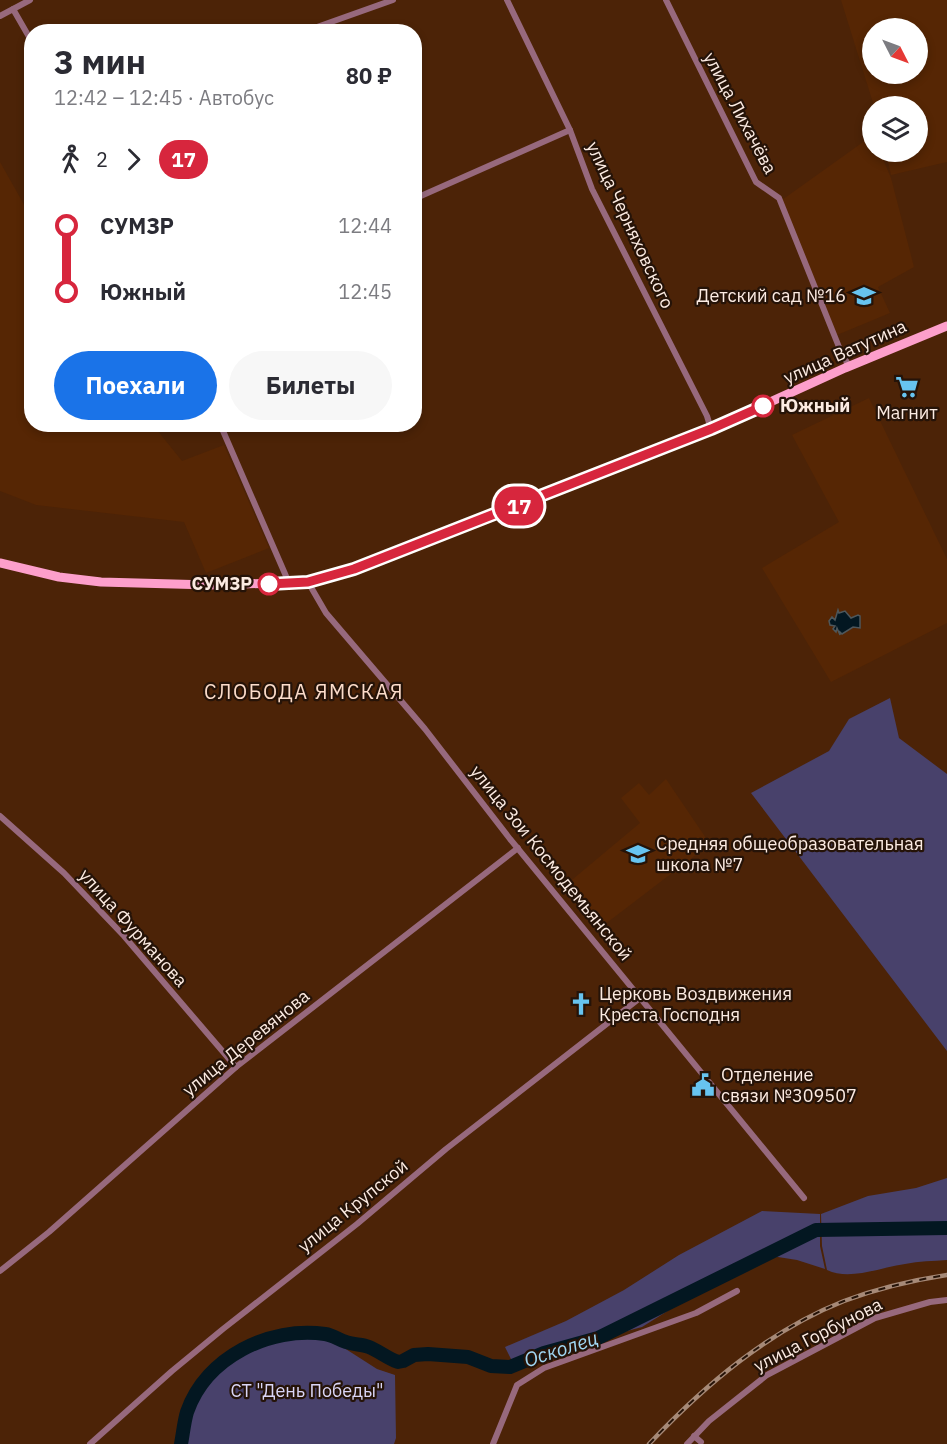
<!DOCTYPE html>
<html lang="ru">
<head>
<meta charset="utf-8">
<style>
  :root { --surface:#fff; --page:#f7f7f7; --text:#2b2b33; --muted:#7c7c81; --accent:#1a73e8 }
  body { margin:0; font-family:"IBM Plex Sans",sans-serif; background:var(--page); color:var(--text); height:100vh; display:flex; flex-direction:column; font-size:22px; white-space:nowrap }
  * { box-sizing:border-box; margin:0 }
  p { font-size:20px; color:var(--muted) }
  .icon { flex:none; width:33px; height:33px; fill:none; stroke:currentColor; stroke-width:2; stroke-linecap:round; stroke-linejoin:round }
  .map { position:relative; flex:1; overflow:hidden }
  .sheet { position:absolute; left:24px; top:24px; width:398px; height:408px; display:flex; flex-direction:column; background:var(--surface); border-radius:24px; box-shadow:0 3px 9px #0003 }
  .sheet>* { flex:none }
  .badge { padding:0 12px; border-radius:20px; font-size:21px; line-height:39px }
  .needle { width:39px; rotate:132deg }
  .fabs { position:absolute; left:862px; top:18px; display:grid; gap:12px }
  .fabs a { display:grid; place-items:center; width:66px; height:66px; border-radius:50%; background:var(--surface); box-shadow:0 3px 9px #0003; font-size:30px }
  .map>.badge { position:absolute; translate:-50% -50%; box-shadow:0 0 0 3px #fff }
  .legs { display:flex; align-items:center; gap:9px; height:66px; padding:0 30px; font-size:20px }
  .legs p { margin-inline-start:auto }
  .summary { display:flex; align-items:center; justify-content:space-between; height:102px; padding:0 30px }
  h1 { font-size:33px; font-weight:800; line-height:45px }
  .primary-button { display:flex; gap:12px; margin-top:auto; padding:12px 30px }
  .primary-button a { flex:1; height:69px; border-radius:36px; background:var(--accent); color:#fff; font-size:24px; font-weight:800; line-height:69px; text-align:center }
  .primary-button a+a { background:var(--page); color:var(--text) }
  ul { padding:0 30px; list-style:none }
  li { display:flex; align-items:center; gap:21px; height:66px; font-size:22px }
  li i { display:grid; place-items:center; width:9px; height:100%; margin:0 8px; background:currentColor }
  li i::after { content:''; width:15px; height:15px; margin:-8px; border:4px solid; border-radius:50%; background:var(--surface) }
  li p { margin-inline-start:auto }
  li:first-child i { background:linear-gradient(#0000 50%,currentColor 0) }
  li:last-child i { background:linear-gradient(currentColor 50%,#0000 0) }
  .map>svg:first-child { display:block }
</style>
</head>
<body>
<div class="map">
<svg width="947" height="1444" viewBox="0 0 947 1444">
  <rect width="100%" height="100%" fill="#4c2307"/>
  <g fill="#562604" fill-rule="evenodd">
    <path d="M841 0H947V162L891 175 886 152H918V106H874ZM918 28V74H873V28Z"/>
    <polygon points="873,135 873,152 880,152 891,178 914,267 878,287 890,313 837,335 782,200"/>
    <polygon points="0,162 31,217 32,424 153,425 182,461 224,445 269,548 206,573 184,522 36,505 0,491"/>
    <polygon points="869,398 947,559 947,623 831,682 762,568 839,522 792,435"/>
    <polygon points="666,779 710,844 604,925 567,884 640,823 621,798 639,783 649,795"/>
  </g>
  <g fill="#48416b">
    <polygon points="890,698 899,738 947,774 947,1051 751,793 829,751 849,719"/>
    <path d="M947 1178V1260C933 1261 919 1261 905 1264 882 1267 850 1281 827 1270L822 1246 821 1214 868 1196 916 1188Z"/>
    <polygon points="762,1211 820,1214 820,1246 825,1269 797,1260 778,1257 765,1258 751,1263 693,1295 642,1327 597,1339 564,1352 515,1367 505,1347 566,1321 624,1290 679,1255"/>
    <path d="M302 1336 327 1337 377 1369 395 1375 396 1438 394 1444H183C185 1434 186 1422 189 1412 203 1376 238 1350 274 1340 283 1337 293 1337 302 1336Z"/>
  </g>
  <polygon fill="#031721" stroke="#4e575b" stroke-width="1.5" points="838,610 839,613 845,611 851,618 858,615 860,616 860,628 853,627 842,634 840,632 840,635 837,628 836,632 833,629 835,626 830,625 829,621 832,617 835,620"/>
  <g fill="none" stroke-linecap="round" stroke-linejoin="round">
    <path stroke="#031721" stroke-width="14" d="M181 1444C183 1434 184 1422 187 1412 206 1357 270 1326 325 1334 333 1335 339 1340 346 1342 354 1345 362 1344 369 1347 379 1351 387 1358 398 1362L403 1361 414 1355 428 1354 468 1357 491 1366 510 1367 544 1353 598 1338 816 1230 947 1228"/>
    <g stroke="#97697d" stroke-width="6">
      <polyline points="507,0 570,130 592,189 707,416 711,429"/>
      <polyline points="666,0 756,182 779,198 841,352 849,366"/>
      <polyline points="13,9 32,42"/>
      <polyline points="0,16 30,0"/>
      <polyline points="303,32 393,0"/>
      <polyline points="414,199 570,130"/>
      <polyline points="220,424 289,583"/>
      <polyline points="308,582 326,613 425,729 510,839 804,1198"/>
      <polyline points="0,816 64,873 124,936 236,1067"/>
      <polyline points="0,1271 49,1232 236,1067 518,848"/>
      <polyline points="694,1436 701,1442"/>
      <polyline points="90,1444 172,1371 223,1329 357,1224 446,1149 640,998"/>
      <polyline points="493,1444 517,1385 544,1368 696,1313 737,1291"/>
      <polyline points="687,1444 709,1421 767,1375 875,1318 930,1302 947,1300"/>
    </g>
    <polyline stroke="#fd9fcb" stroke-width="9" points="0,563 59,577 101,582 210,585 308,582 371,563 711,429 845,368 947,326"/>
    <g stroke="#a68977" stroke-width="4.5">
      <path id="rail" d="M649 1444C705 1385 768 1331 844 1301 876 1289 914 1280 947 1275"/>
    </g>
    <use href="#rail" stroke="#251308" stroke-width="2" stroke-dasharray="7" stroke-linecap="butt"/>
  </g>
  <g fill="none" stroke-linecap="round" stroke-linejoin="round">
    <g stroke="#fff" stroke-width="14">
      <polyline id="line-1" points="269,584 308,582 354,569 711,429 763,406"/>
    </g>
    <use href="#line-1" stroke="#d7263d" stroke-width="9"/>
  </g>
  <defs>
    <g id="school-bare" transform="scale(1.8)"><path d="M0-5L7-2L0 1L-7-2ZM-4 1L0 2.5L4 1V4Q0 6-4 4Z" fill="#67c4f0" stroke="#251308" stroke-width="2.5" paint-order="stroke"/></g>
    <g id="supermarket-bare" transform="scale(1.8)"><path d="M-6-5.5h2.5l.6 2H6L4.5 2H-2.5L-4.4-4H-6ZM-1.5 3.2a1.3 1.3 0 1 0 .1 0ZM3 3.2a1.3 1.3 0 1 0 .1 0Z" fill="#67c4f0" stroke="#251308" stroke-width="2.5" paint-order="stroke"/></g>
    <g id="church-bare" transform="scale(1.8)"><path d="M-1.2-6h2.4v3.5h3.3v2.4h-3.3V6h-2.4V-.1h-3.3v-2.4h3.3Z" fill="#67c4f0" stroke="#251308" stroke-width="2.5" paint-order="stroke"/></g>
    <g id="civic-bare" transform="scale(1.8)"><path d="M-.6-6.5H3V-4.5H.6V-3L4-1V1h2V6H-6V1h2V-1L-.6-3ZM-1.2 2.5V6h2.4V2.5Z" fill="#67c4f0" stroke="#251308" stroke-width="2.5" paint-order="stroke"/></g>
  </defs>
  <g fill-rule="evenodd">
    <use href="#school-bare" x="864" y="296"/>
    <use href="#supermarket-bare" x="907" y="387"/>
    <use href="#school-bare" x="638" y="854"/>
    <use href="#church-bare" x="581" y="1004"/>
    <use href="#civic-bare" x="703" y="1085"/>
  </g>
  <g fill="#fff" stroke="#d7263d" stroke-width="3">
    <circle cx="763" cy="406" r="10"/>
    <circle cx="269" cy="584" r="10"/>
  </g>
  <g text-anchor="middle" stroke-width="4.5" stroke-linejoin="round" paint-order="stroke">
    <g font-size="18" fill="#fcebe2" stroke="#251308">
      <text transform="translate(740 113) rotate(62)" y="6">улица Лихачёва</text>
      <text transform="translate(630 225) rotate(65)" y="6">улица Черняховского</text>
      <text transform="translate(845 352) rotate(-24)" y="6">улица Ватутина</text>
      <text transform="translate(551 863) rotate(51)" y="6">улица Зои Космодемьянской</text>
      <text transform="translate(133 928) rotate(48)" y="6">улица Фурманова</text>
      <text transform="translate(246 1043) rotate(-39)" y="6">улица Деревянова</text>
      <text transform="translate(353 1206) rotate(-39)" y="6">улица Крупской</text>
      <text transform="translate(818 1335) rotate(-27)" y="6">улица Горбунова</text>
    </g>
    <g font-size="18" fill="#fcebe2" stroke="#251308" text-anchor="start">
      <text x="846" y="302" text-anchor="end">Детский сад №16</text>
      <text x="907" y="419" text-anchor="middle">Магнит</text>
      <text x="656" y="850">Средняя общеобразовательная<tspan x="656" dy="21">школа №7</tspan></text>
      <text x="599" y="1000">Церковь Воздвижения<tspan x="599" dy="21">Креста Господня</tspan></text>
      <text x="721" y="1081">Отделение<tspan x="721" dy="21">связи №309507</tspan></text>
    </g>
    <g font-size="18" font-weight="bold" fill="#fcebe2" stroke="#251308" text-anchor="start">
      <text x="780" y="412">Южный</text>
      <text x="252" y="590" text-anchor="end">СУМЗР</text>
    </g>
    <g font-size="18" fill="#dad6f7" stroke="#251308">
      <text x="307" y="1397">СТ "День Победы"</text>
    </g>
    <g font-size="20" letter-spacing="1.5" fill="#fcdcca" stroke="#251308">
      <text x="304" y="699">СЛОБОДА ЯМСКАЯ</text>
    </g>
    <g font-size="20" font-style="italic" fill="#a0d7f3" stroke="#251308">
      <text transform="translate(561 1349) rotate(-18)" y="7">Осколец</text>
    </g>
  </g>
</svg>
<div class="fabs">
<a><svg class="needle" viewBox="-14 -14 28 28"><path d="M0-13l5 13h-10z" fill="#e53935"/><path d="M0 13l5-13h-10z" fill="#7c7c81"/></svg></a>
<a><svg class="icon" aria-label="layers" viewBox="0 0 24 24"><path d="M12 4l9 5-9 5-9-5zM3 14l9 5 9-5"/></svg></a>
</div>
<b class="badge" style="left:519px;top:506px;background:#d7263d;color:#fff">17</b>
<section class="sheet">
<div class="summary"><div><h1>3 мин</h1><p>12:42 – 12:45 · Автобус</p></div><b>80 ₽</b></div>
<div class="legs"><svg class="icon" aria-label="walk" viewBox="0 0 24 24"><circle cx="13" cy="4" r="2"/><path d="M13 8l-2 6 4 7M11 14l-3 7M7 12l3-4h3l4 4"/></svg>2<svg class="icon" aria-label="forward" viewBox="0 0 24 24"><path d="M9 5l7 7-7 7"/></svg><b class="badge" style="background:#d7263d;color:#fff">17</b></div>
<ul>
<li><i style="color:#d7263d"></i><b>СУМЗР</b><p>12:44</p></li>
<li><i style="color:#d7263d"></i><b>Южный</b><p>12:45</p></li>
</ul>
<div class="primary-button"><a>Поехали</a><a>Билеты</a></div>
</section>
</div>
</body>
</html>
